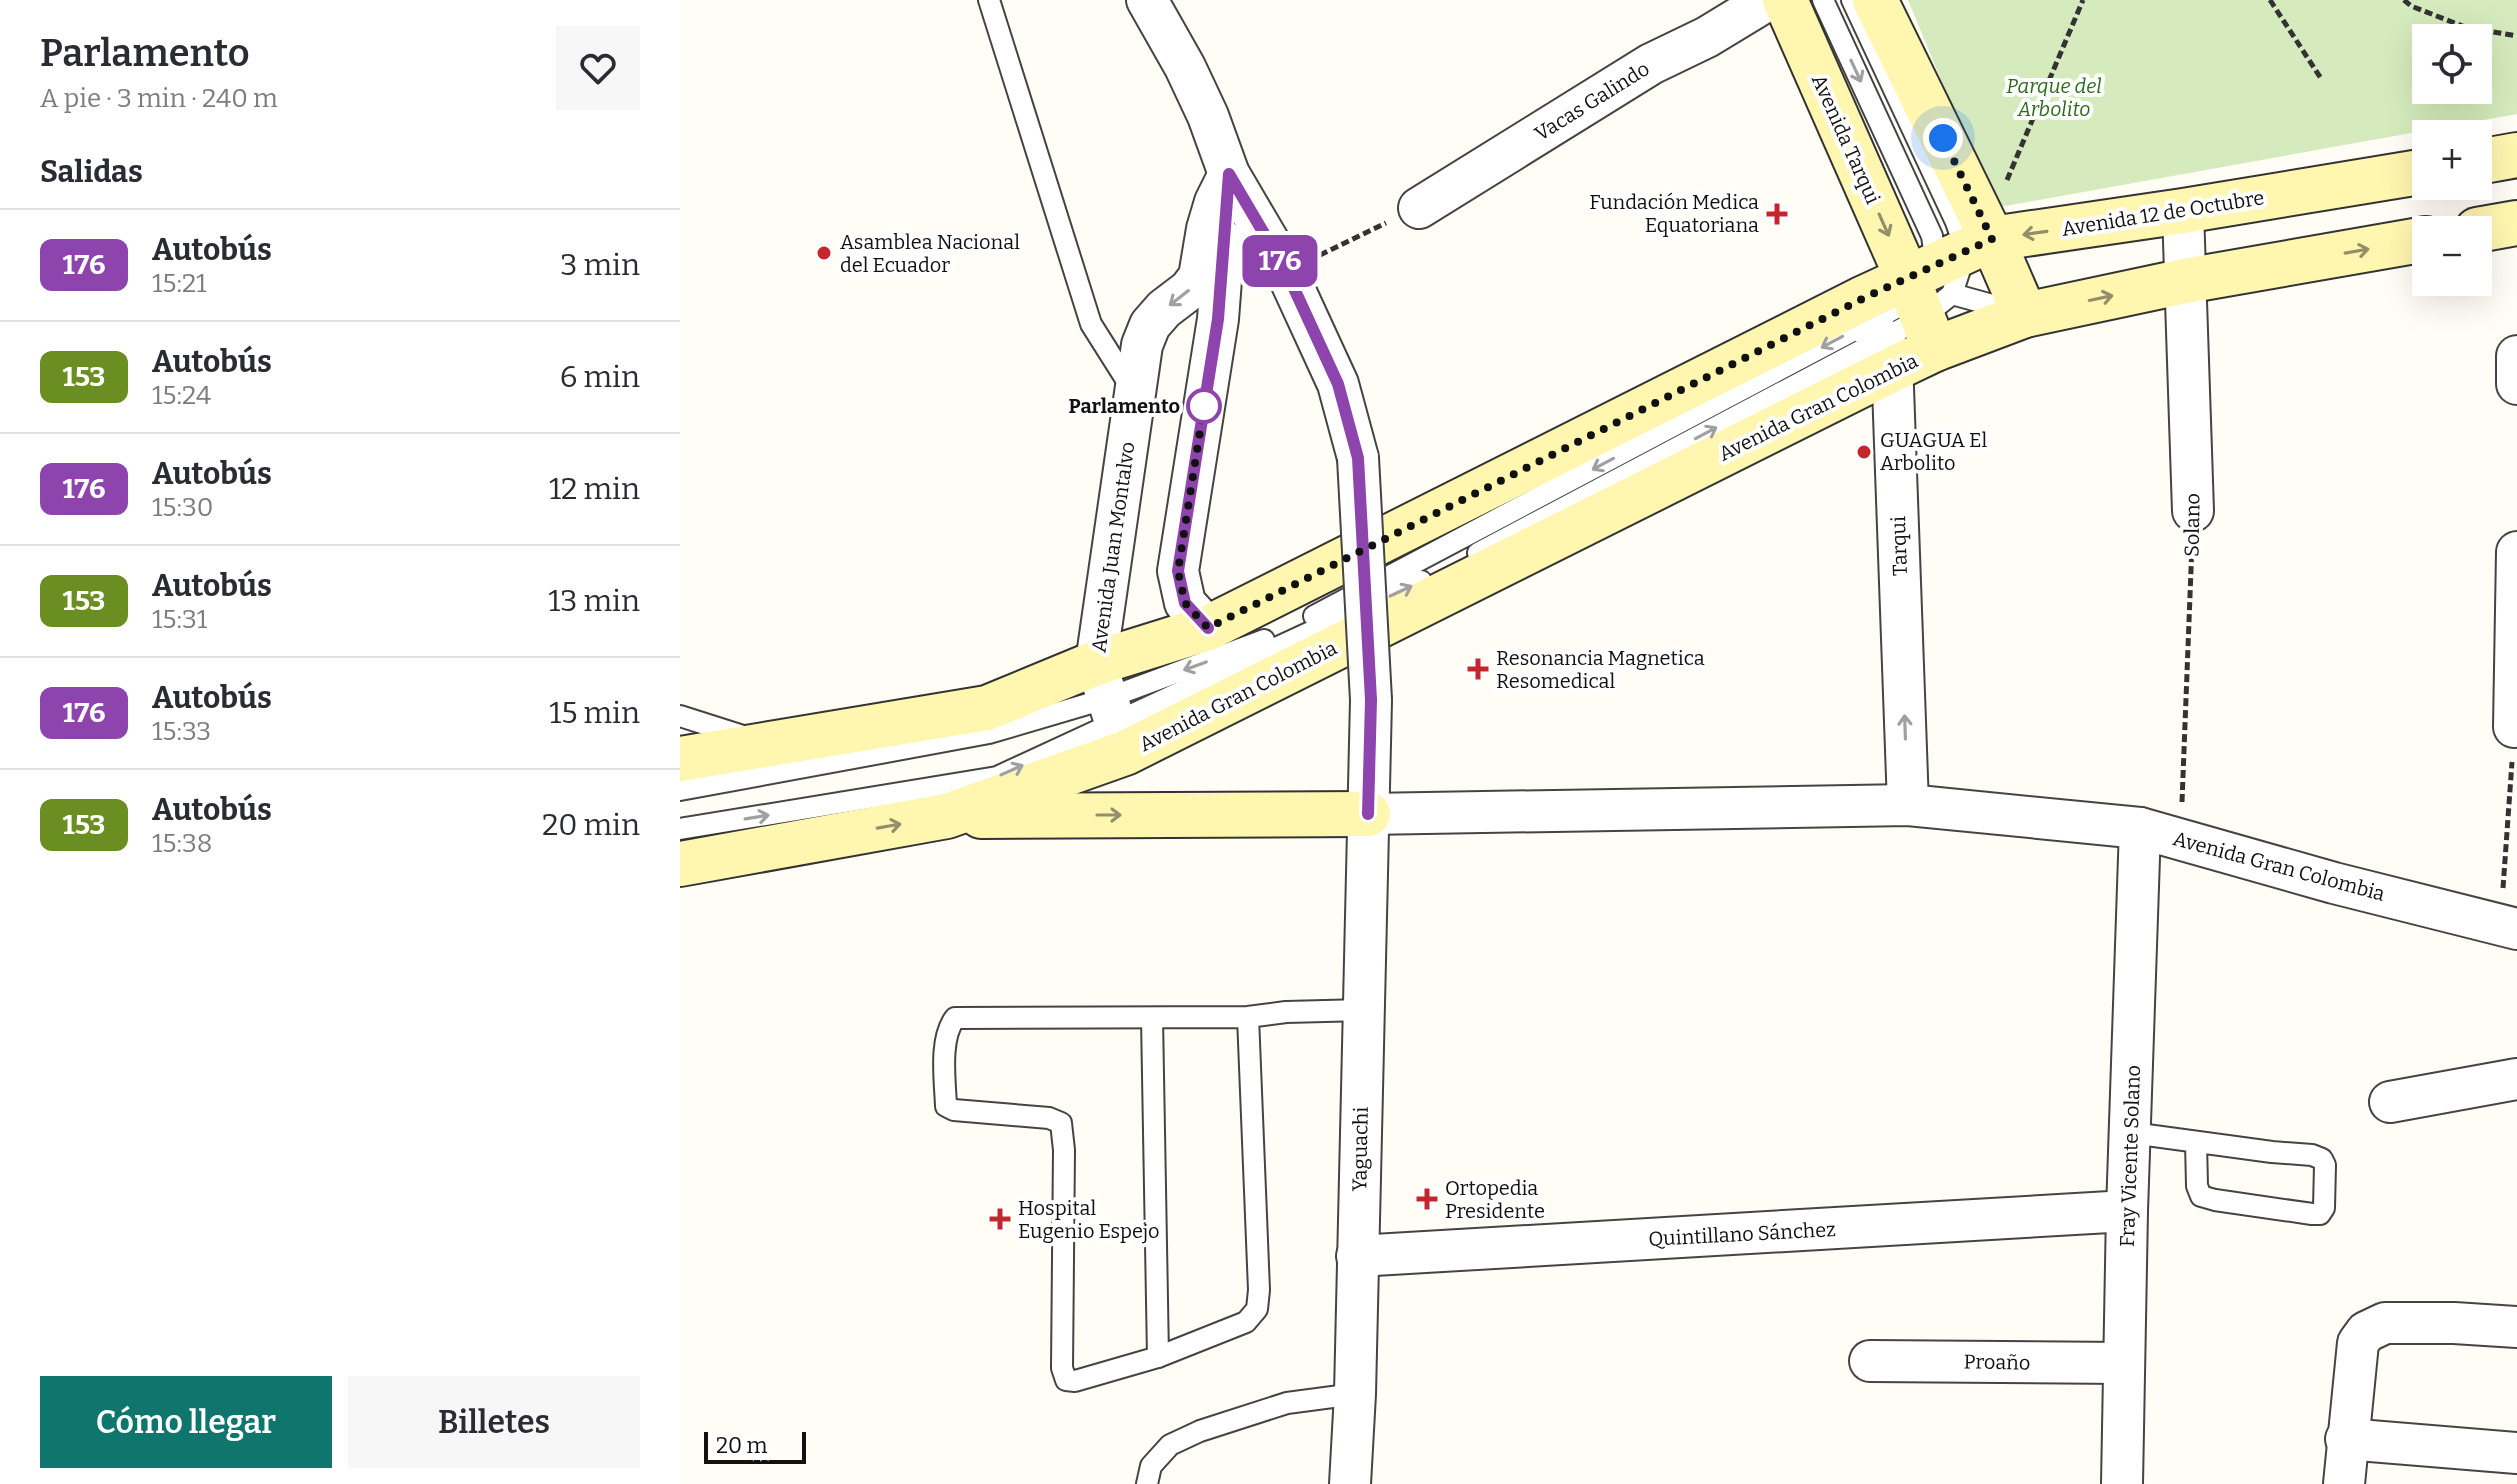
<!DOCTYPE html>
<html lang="es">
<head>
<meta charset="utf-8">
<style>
  :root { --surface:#fff; --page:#f7f7f7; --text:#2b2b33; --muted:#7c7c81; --line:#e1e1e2; --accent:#0f766e }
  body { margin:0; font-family:Bitter,serif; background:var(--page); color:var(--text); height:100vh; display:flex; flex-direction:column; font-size:30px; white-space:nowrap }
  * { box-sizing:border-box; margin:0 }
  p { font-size:26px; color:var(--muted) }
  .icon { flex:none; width:44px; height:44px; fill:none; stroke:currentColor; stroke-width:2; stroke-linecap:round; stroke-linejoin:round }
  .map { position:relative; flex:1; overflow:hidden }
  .panel { display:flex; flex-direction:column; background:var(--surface); width:680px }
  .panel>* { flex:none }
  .badge { padding:0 16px; border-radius:12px; font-size:28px; line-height:52px }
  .buttons { position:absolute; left:1732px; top:24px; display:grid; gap:16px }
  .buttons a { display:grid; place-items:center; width:80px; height:80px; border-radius:0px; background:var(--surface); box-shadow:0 8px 32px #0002; font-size:40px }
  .scale { position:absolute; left:24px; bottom:20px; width:102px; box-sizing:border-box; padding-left:8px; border:4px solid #111; border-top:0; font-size:22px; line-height:28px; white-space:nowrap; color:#111; -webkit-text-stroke:6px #fff; paint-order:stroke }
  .you { position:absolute; width:40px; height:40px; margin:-20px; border:6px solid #fff; border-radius:50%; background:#1a73e8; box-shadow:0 0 0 12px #1a73e833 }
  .map>.badge { position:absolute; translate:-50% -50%; box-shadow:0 0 0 4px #fff }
  h2 { padding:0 40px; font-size:30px; line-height:72px }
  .round { display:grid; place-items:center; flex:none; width:84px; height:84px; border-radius:0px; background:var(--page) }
  .summary { display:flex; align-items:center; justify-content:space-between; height:136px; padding:0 40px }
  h1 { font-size:38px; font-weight:600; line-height:60px }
  .cta { display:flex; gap:16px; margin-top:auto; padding:16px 40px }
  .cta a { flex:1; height:92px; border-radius:0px; background:var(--accent); color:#fff; font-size:32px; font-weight:600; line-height:92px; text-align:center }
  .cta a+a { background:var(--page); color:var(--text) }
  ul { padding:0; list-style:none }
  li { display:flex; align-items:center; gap:24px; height:112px; padding:0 40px; border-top:2px solid var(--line) }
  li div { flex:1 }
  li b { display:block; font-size:30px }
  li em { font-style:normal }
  li .badge { min-width:88px; font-weight:700; text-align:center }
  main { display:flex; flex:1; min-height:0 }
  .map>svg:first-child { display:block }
</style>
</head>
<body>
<main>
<section class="panel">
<div class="summary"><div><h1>Parlamento</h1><p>A pie · 3 min · 240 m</p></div><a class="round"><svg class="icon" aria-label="heart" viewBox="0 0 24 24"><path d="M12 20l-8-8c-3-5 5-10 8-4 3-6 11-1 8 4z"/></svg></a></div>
<h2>Salidas</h2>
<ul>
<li><span class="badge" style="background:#8e44ad;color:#fff">176</span><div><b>Autobús</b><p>15:21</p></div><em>3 min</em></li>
<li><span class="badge" style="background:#6b8e23;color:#fff">153</span><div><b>Autobús</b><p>15:24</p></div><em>6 min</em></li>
<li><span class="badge" style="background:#8e44ad;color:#fff">176</span><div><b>Autobús</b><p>15:30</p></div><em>12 min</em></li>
<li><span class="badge" style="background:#6b8e23;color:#fff">153</span><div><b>Autobús</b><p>15:31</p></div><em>13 min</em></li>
<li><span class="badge" style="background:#8e44ad;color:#fff">176</span><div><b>Autobús</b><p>15:33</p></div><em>15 min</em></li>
<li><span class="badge" style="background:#6b8e23;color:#fff">153</span><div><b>Autobús</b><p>15:38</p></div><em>20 min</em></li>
</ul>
<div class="cta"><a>Cómo llegar</a><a>Billetes</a></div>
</section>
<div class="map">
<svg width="1837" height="1484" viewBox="0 0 1837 1484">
  <rect width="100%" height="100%" fill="#fffdf5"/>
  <path fill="#d5ebbd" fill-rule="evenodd" d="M1228 0H1837V114L1314 208ZM1746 38H1798V90H1746Z"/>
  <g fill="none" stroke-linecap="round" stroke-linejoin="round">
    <g stroke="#444" stroke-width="24">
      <g id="lane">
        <polyline points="309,0 411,324 454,392"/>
        <polyline points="1143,0 1252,236 1256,264 1254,267"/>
        <polyline points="1272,294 1334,311"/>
        <polyline points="798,553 1242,318 1272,294 1286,251 1276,222 1172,0"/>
        <polyline points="634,616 1235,298 1237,294"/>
        <polyline points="0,716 66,737"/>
        <polyline points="0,790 309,733 428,698 584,640"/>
        <polyline points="0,829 317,777 741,581"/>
        <path d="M568 1017 579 1290 577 1309 566 1322 478 1357 395 1381 386 1380 382 1368 384 1150 381 1123 369 1118 274 1110 266 1106C265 1080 259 1039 275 1018L568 1017 606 1012 684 1010"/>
        <polyline points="472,1018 478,1357"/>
        <polyline points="1452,1133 1592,1152 1632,1155 1642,1159 1645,1165 1644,1208 1640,1214 1632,1214 1535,1200 1521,1196 1517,1186 1516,1142"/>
        <polyline points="467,1484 471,1466 490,1445 520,1431 607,1403 675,1394"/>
      </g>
    </g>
    <g stroke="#444" stroke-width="44">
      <g id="street">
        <polyline points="467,0 505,67 528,116 549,174 606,271 658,384 678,458"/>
        <polyline points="739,208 971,64 1027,37 1088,0"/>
        <polyline points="1503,211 1513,511"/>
        <path d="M1165 307C1185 322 1205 335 1212 360L1228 805"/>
        <polyline points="1837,356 1837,384"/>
        <polyline points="528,628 505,603 498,571 538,319 544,241"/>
        <polyline points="1834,727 1837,552"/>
        <polyline points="445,753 416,663 462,345 470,325 484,309 509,290 519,277 527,229 535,202 549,174"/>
        <polyline points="688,814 1228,805 1460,828 1654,883 1837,929"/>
        <polyline points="1710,1102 1837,1079"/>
        <polyline points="677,1256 1447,1211"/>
        <polyline points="1190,1361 1444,1363"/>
        <polyline points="1666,1439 1837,1453"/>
        <polyline points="670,1484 675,1394 691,700"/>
        <polyline points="1442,1484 1447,1211 1460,828"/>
        <polyline points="1664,1484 1678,1343 1686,1332 1705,1323 1774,1323 1837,1327"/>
      </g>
    </g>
    <g stroke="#333" stroke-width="48">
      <g id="secondary">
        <polyline points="1105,0 1227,277 1255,349"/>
        <polyline points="1195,0 1312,239 1345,315"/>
        <polyline points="1798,162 1837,155"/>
        <polyline points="1797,230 1837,223"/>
        <polyline points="0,759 307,708 416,663 528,628 1184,298 1312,239 1503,211 1746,171"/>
        <polyline points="301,816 688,814"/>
        <polyline points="0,864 267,816 445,753 1213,369 1255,349 1345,315 1505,281 1746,239"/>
      </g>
    </g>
    <g stroke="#333" stroke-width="5" stroke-dasharray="8 4" stroke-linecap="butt">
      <polyline points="1590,0 1642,80"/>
      <polyline points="1724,0 1731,6 1785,27 1837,36"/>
      <polyline points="1327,180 1403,0"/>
      <polyline points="640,255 706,223"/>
      <polyline points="1502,802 1512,544"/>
      <polyline points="1823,888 1832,762"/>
    </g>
    <use href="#lane" stroke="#fff" stroke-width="20"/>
    <use href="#street" stroke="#fff" stroke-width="40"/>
    <use href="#secondary" stroke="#fff6b0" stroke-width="44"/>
    <g stroke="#444" stroke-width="44" stroke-linecap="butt">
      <polyline id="street-bridge" points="678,458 691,700"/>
    </g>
    <use href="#street-bridge" stroke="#fff" stroke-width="40"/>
  </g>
  <defs><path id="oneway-shaft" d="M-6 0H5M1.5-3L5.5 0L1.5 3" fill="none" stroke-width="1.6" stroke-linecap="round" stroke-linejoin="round" transform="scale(2)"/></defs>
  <g stroke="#a0a0a0">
    <use href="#oneway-shaft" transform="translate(1176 71) rotate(65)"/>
    <use href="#oneway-shaft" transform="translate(499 298) rotate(142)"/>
    <use href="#oneway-shaft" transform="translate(1152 342) rotate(152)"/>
    <use href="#oneway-shaft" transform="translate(1026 433) rotate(-28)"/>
    <use href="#oneway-shaft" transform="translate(923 464) rotate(152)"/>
    <use href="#oneway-shaft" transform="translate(721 591) rotate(-25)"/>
    <use href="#oneway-shaft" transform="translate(515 666) rotate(160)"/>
    <use href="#oneway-shaft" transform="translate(1225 727) rotate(-92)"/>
    <use href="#oneway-shaft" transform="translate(332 770) rotate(-24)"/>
    <use href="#oneway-shaft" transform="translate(77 817) rotate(-9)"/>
  </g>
  <g stroke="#948f68">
    <use href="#oneway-shaft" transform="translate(1204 225) rotate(66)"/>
    <use href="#oneway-shaft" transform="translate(1355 233) rotate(172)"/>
    <use href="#oneway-shaft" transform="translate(1677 251) rotate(-10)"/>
    <use href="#oneway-shaft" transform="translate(1421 298) rotate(-12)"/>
    <use href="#oneway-shaft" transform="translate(429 815)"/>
    <use href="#oneway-shaft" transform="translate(209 826) rotate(-10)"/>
  </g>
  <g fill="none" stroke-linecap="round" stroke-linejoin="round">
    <g stroke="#fff" stroke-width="18">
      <polyline id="line" points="528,628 505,603 498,571 538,319 549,174 606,271 658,384 678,458 691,700 688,814"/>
    </g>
    <use href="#line" stroke="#8e44ad" stroke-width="12"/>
    <polyline stroke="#111" stroke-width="8" stroke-dasharray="0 14.4" points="524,406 498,571 505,603 528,628 1184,298 1312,239 1263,138"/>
  </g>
  <g fill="#c4262e" stroke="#fff" stroke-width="3">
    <path d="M1093 202h8v8h8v8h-8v8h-8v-8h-8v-8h8z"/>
    <circle cx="144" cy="253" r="8"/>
    <circle cx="1184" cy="452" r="8"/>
    <path d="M794 657h8v8h8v8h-8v8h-8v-8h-8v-8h8z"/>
    <path d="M743 1187h8v8h8v8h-8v8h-8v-8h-8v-8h8z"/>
    <path d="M316 1207h8v8h8v8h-8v8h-8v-8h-8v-8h8z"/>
  </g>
  <circle fill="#fff" stroke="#8e44ad" stroke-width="4" cx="524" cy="406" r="16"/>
  <g text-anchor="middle" stroke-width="8" stroke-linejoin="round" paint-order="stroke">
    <g font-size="20" font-style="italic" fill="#2f6b1f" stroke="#fff">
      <text x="1374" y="93">Parque del<tspan x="1374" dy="23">Arbolito</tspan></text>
    </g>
    <g font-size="20" fill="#111" stroke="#fff">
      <text transform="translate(912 101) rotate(-32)" y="7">Vacas Galindo</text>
      <text transform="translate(1166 139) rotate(66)" y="7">Avenida Tarqui</text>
      <text transform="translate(1483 213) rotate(-9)" y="7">Avenida 12 de Octubre</text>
      <text transform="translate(1138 407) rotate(-26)" y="7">Avenida Gran Colombia</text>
      <text transform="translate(1512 525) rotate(-89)" y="7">Solano</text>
      <text transform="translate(1219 546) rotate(-92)" y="7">Tarqui</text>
      <text transform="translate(433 547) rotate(-82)" y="7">Avenida Juan Montalvo</text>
      <text transform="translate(558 696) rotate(-27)" y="7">Avenida Gran Colombia</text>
      <text transform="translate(1599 866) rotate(15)" y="7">Avenida Gran Colombia</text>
      <text transform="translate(680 1149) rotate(-89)" y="7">Yaguachi</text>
      <text transform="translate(1450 1156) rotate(-88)" y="7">Fray Vicente Solano</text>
      <text transform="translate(1062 1234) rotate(-3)" y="7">Quintillano Sánchez</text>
      <text transform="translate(1317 1362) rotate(1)" y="7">Proaño</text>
    </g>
    <g font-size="20" fill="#111" stroke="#fff" text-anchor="start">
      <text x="1079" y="209" text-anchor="end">Fundación Medica<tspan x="1079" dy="23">Equatoriana</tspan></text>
      <text x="160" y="249">Asamblea Nacional<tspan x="160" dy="23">del Ecuador</tspan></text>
      <text x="1200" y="447">GUAGUA El<tspan x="1200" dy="23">Arbolito</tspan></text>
      <text x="816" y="665">Resonancia Magnetica<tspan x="816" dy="23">Resomedical</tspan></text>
      <text x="765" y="1195">Ortopedia<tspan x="765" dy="23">Presidente</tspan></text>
      <text x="338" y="1215">Hospital<tspan x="338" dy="23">Eugenio Espejo</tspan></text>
    </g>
    <g font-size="20" font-weight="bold" fill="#111" stroke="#fff" text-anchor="end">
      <text x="500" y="413">Parlamento</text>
    </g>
  </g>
</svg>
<div class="buttons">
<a><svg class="icon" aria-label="locate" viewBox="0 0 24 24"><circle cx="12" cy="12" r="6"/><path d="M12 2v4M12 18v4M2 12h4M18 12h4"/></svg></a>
<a>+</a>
<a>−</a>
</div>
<div class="scale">20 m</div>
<div class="you" style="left:1263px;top:138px"></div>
<b class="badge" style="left:600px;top:261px;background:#8e44ad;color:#fff">176</b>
</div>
</main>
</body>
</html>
